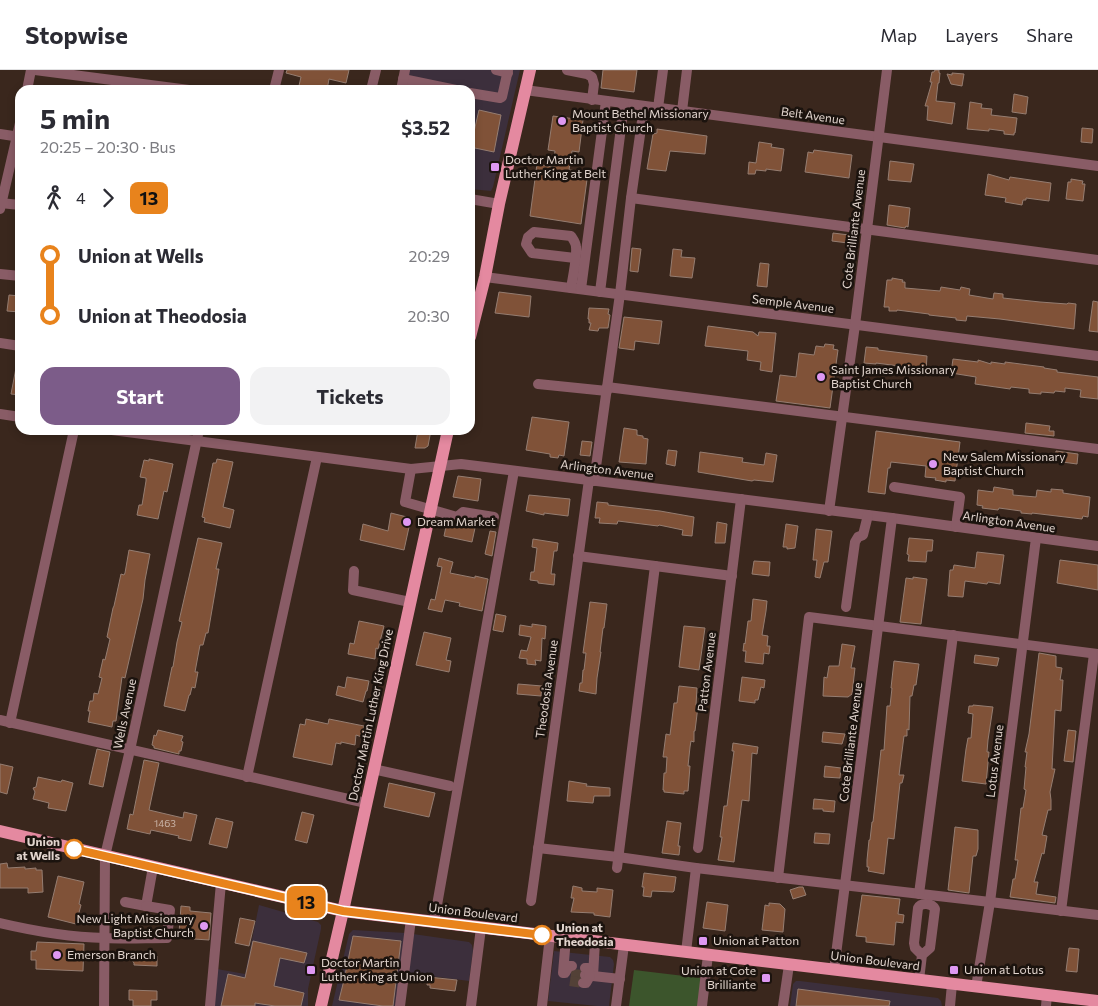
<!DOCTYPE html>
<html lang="en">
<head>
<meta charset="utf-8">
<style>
  :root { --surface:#fff; --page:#f2f2f3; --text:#2b2b33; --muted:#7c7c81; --line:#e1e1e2; --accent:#7c5c89 }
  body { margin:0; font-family:Commissioner,sans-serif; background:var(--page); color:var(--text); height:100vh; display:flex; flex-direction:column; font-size:19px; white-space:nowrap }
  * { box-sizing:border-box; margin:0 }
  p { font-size:16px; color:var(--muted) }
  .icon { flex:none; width:28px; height:28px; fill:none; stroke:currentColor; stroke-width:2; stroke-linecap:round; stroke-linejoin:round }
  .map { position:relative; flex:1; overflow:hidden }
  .drawer { position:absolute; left:15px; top:15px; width:460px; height:350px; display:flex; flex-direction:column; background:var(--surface); border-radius:15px; box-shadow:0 2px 8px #0003 }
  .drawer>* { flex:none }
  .badge { padding:0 10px; border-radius:8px; font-size:18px; line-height:32px }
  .map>.badge { position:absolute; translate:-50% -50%; box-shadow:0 0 0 2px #fff }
  .legs { display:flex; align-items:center; gap:8px; height:55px; padding:0 25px; font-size:16px }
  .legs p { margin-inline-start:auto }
  .head { display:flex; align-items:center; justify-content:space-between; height:85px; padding:0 25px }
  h1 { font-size:28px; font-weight:700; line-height:38px }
  .primary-button { display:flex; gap:10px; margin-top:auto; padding:10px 25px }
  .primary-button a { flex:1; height:58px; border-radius:15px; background:var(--accent); color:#fff; font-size:20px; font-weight:700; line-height:58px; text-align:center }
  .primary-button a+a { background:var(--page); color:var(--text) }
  ul { padding:0 25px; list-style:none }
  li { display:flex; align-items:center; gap:18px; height:60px; font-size:19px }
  li i { display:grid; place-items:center; width:8px; height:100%; margin:0 6px; background:currentColor }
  li i::after { content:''; width:12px; height:12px; margin:-6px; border:4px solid; border-radius:50%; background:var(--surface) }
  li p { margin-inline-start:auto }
  li:first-child i { background:linear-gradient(#0000 50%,currentColor 0) }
  li:last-child i { background:linear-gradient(currentColor 50%,#0000 0) }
  header { display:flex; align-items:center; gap:30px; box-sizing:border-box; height:70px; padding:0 25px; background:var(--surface); border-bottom:1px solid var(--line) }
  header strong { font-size:24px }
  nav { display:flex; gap:28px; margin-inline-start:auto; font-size:18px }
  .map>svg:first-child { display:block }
</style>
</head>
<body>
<header>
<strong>Stopwise</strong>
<nav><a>Map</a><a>Layers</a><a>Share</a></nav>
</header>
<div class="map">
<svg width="1098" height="936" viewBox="0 0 1098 936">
  <rect width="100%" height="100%" fill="#3a271d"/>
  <g fill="#3c2f3c">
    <polygon points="409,0 520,0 493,117 491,121 470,119 470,20 405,20"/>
    <polygon points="259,835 318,852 321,855 321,859 308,919 308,936 213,936 217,899 245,904"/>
    <polygon points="353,860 406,863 397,936 332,936 349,864"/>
    <polygon points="413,864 469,872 472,875 473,881 469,911 407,903"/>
    <polygon points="554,881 610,887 613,890 614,894 609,936 597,936 548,931"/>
    <polygon points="796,911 800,911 938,928 941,931 942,936 790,936 793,914"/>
  </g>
  <polygon fill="#3c552c" points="634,900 701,908 698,936 629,936"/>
  <g fill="#805238" stroke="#957d71">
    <polygon points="287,0 349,0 346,13 329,9 327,20 298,20 301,7 286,3"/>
    <polygon points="603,0 637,0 634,22 601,18"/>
    <polygon points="935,0 939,0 939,3 940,3 939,13 938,13 936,31 955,33 952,54 927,50 928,36 925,36 932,12 930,12 932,2 934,2"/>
    <polygon points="952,3 964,4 962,16 951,14 947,4 952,5"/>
    <polygon points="1014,24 1028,27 1026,44 1012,42"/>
    <polygon points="970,32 982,34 981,38 992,39 991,45 1017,48 1015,63 1014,63 1014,65 1004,64 1004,61 989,59 989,61 967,59"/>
    <polygon points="479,40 501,45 494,82 470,77 470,65 473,66"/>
    <polygon points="553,46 583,50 579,82 572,81 569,100 588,102 581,154 530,146 537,94 553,97 555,81 548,80"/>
    <polygon points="1082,58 1093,59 1092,73 1081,72"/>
    <polygon points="657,59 707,66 705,84 670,81 666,101 647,99 653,64 657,63"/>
    <polygon points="759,72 772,74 771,77 784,79 781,101 766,99 766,101 756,100 755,104 748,104 749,92 756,93"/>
    <polygon points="814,80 852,85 849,108 805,102 808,82 813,83"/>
    <polygon points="890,91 914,94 911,112 888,110"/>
    <polygon points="988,104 1009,110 1010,107 1051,113 1049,131 1026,128 1026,130 1023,130 1022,135 1005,132 1006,128 985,125"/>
    <polygon points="1071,109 1083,111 1082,114 1085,114 1083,131 1066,129 1068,112 1071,112"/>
    <polygon points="889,135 910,138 908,157 906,156 905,158 887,155"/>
    <polygon points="833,163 849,165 848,173 832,171"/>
    <polygon points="632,178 641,179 638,202 630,201"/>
    <polygon points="673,179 682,180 681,187 695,188 692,208 670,206"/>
    <polygon points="760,193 769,194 767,217 757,216"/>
    <polygon points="892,208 903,210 902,212 905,212 905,218 940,221 941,217 960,220 961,217 970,219 969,225 993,229 994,223 1003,224 1003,228 1040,232 1067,234 1068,233 1076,234 1074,259 1000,249 967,246 966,251 956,250 956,248 929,245 929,244 897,240 897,241 889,241 889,237 884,237 887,210 892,210"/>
    <polygon points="499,222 531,226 529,247 495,243"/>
    <polygon points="9,225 20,226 20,242 7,241"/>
    <polygon points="1093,231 1098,232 1098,262 1089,261"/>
    <polygon points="589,238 609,239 608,244 610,245 608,258 599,258 598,261 589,260 591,253 589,253 589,249 588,249"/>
    <polygon points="624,247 662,251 659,274 635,271 634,280 619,278"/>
    <polygon points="708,256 753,262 758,266 759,262 776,263 772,302 760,300 761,292 747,290 748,281 705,276"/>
    <polygon points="825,274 834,275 833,279 838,280 830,338 776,331 780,305 796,307 799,283 814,285 816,276 824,277"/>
    <polygon points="866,277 878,278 878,280 927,286 926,301 915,299 915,298 876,293 876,294 864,293"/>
    <polygon points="953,289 978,292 978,290 991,294 991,292 1005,294 1005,292 1044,297 1044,298 1057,300 1057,302 1098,307 1098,329 1080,327 1081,320 1065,318 1065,322 1055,321 1054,323 1041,322 1041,324 1029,323 1029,319 1011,317 1010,319 975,314 976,307 951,303"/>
    <polygon points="16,298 20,299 20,325 11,324"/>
    <polygon points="532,347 569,352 564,386 559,385 558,388 550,387 550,384 526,380"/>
    <polygon points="1026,353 1050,356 1049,361 1054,361 1054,366 1025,363"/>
    <polygon points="624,358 637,360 637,365 643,366 643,368 648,369 646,394 619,392"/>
    <polygon points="418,360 431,360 428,376 425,378 415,378"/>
    <polygon points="876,361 960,372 955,411 946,410 946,412 935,410 936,408 925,407 926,396 891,392 890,398 888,398 885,424 868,422"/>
    <polygon points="582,371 592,372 590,386 580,385"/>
    <polygon points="668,380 677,381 675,396 666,394"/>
    <polygon points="1056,381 1078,384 1077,394 1055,391"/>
    <polygon points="700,382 743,388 742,392 764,395 766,383 777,385 773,412 754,410 752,411 698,402"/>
    <polygon points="149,389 173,394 167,422 164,421 158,449 137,445 139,435 142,435 146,411 146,408 140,407 144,390 149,391"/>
    <polygon points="217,389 233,392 223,437 234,440 230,458 204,452 205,448 202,447 213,393 216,393"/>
    <polygon points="458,406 481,409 478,431 453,427"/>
    <polygon points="994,417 1013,420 1013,425 1036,427 1037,420 1051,422 1051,419 1063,420 1063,423 1090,427 1088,447 1083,446 1082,449 1032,443 1032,444 1021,443 1021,441 999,438 998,440 982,438 983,436 977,435 978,420 993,422"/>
    <polygon points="529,425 570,429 568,446 544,443 544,445 526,441"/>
    <polygon points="597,432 608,433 608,435 660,441 694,447 692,466 682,465 683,460 659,455 658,456 618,451 617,454 599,453 600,448 595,448"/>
    <polygon points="391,443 411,448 404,480 360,470 363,454 388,461"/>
    <polygon points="447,452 475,458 472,472 444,466"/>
    <polygon points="717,452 727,454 725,473 715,473"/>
    <polygon points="786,454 798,456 795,478 787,479 787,477 783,477"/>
    <polygon points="816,459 832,461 828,492 824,492 820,508 815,507 817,490 813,490"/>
    <polygon points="490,461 496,462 492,486 485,484"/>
    <polygon points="198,468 222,473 216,499 219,499 208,563 206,563 203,575 200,575 195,602 198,602 195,618 192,617 190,625 189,625 185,641 164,636 172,597 173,597 177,572 182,552 179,551"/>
    <polygon points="909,468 933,470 932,481 927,481 926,492 908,491 909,485 907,484"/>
    <polygon points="533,469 558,473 557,481 554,481 551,504 555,504 554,515 538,513 538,511 530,510 531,502 534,502 537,478 532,477"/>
    <polygon points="129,480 150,484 145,510 143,529 125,608 122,607 116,651 113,651 112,657 88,652 90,641 88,641 90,631 93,631 94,623 98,624 102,608 99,607 103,589 105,590 110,569 107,567 113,538 114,536 121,504 124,505 125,503"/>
    <polygon points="977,482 1004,485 1000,514 988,512 987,514 965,511 963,527 948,526 950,500 953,500 954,495 975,498"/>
    <polygon points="439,488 453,492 450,503 475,508 475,506 488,509 482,541 459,536 460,533 445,530 442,542 428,539 431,529 435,530 442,497 437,496"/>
    <polygon points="1060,490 1098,495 1098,520 1057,513"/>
    <polygon points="754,491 770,492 769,506 752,504"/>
    <polygon points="913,507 927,509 921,554 900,552 906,508 913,509"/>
    <polygon points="753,529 767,531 766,541 762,565 768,566 767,576 770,576 769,584 764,583 763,594 745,592 746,581 743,581 744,573 745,574 748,551 751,551"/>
    <polygon points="590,532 607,534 604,558 603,558 600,582 601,582 597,608 596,624 579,621 580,613 582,613 583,600 584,600 586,583 583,583"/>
    <polygon points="496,544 506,546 503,562 493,560"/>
    <polygon points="359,551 384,556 378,579 376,578 375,589 348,584 350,573 354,574"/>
    <polygon points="532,554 546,556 545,569 542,568 541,591 535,590 536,595 527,594 527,589 519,588 521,580 527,581 531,567 519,565 520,555 532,557"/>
    <polygon points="684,556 705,558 699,600 679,597"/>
    <polygon points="424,562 451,568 446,590 451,591 449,602 416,595"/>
    <polygon points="842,574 855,576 851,598 855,598 852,624 848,627 823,626 824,607 827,608 829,596 839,596"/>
    <polygon points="1039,583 1056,586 1056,597 1062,598 1060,610 1063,610 1061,641 1055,640 1052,699 1055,699 1050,722 1051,730 1051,740 1048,740 1042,765 1047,766 1044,784 1042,783 1034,812 1038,812 1036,824 1056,827 1055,833 1010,827 1013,809 1015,809 1018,790 1015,790 1021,738 1023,738 1026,720 1024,719 1026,697 1025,697 1027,682 1025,682 1029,664"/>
    <polygon points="975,585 999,588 997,596 974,593"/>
    <polygon points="894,591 919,594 916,615 914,615 912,626 910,626 909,660 907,659 907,666 904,666 899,705 904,705 902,713 900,713 894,769 888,768 884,804 868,801 869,797 867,797 867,790 869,770 870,770 872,752 873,752 881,680 884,680 887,636 890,636 892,618 891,618"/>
    <polygon points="347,607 369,611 367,621 366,621 363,632 336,625 338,616 345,618"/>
    <polygon points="742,607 765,610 764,618 761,617 758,630 755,630 755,633 739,631"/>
    <polygon points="518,614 542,616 541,626 517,624"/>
    <polygon points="679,616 697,618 696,635 698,636 695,661 694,661 694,672 691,671 690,677 688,696 690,696 688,721 684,721 684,724 664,722 664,720 663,720 664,703 666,703 667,687 663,687 666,664 670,665 674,633 677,633"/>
    <polygon points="973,635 993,637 988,670 987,682 989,682 986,714 962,711 966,679 968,668 971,668 973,644 968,643 969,636 973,636"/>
    <polygon points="306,649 328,654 329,649 364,656 362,667 356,665 355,675 341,672 341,674 336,673 332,695 293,687 300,654 305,655"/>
    <polygon points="158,660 183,666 181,671 183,672 181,681 179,681 179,684 154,678 154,676 152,675 154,665 156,666"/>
    <polygon points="1068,660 1076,661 1073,692 1064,691"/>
    <polygon points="823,662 845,664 842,674 822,672"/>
    <polygon points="733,673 758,677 757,684 752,683 749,731 742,730 734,792 718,790 722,767 720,767 724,736 727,736 734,681 732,681"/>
    <polygon points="97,679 110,682 103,717 89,714"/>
    <polygon points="144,690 159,693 149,740 183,748 184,742 197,745 191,771 178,768 179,766 151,760 150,764 127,759 130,744 133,745"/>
    <polygon points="0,694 13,697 7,724 0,722"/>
    <polygon points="825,696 841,698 840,708 824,707"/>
    <polygon points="38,707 61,712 62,710 73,713 66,741 48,738 49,733 33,729 35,722 33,718 36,717"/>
    <polygon points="569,711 587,714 586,716 610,718 610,726 594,726 593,733 567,731"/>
    <polygon points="389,713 435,723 429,747 384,737"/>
    <polygon points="814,729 835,731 834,742 823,741 823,739 813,739"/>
    <polygon points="302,742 314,745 307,773 295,770"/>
    <polygon points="216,748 233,752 227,778 209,774"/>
    <polygon points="667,751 681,753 678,776 680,776 679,785 662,783"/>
    <polygon points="955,757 978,760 978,779 976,786 973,786 969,823 948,820"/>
    <polygon points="815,763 830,764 829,774 814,773"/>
    <polygon points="7,793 8,798 25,797 25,799 36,798 36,800 42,800 43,822 28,823 28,818 0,818 0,794"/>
    <polygon points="644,803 676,807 674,821 673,822 652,821 651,827 643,826 644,817 642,817"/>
    <polygon points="58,806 84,812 79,834 81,835 76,854 48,847"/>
    <polygon points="573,816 582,818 582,821 597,822 597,818 613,820 610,847 594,845 594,843 571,842 574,828 571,828"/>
    <polygon points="799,817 803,817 806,825 793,829 790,820"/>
    <polygon points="862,825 900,829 898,844 904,845 903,853 896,852 894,875 866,872 866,867 856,866"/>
    <polygon points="707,832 728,835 725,861 703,858"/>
    <polygon points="769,833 780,834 785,839 783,862 762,860 765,835 769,836"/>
    <polygon points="181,836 190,837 190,841 211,843 209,870 194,869 195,865 179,863"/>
    <polygon points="240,848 255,851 249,876 235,873"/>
    <polygon points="353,866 401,871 393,936 383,936 339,930 344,910"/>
    <polygon points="253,871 307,883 304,893 280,888 274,916 304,923 301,936 275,936 255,933 255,936 221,936 228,904 245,908"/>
    <polygon points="37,872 84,874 83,901 36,899 36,890 31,890 31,881 36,881"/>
    <polygon points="1069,878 1079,879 1077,902 1066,901"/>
    <polygon points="128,885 157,886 157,896 134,895 134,893"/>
    <polygon points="428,907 457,910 455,921 430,918 430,915 427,915"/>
    <polygon points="798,919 890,931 889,936 796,936"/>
    <polygon points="129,920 157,921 157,930 151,930 151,936 133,936 133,930 129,930"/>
  </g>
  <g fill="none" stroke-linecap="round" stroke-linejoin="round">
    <g stroke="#534137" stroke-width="10" stroke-dasharray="10 5" stroke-linecap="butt">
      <polyline points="571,904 585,905"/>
      <polyline points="570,911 583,913"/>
    </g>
    <g stroke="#895c66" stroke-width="10">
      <polyline points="35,0 189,20"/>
      <polyline points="496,0 508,3"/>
      <polyline points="567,0 587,4 592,7 594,14 592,30"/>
      <polyline points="403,9 456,20"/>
      <polyline points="27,20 31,0"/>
      <polyline points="274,20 279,0"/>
      <polyline points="371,20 376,0"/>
      <polyline points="401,20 405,0"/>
      <polyline points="525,20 1098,96"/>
      <polyline points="470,23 500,28 502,27 508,0"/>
      <polyline points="658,38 663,0"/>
      <polyline points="682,41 687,0"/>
      <polyline points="0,64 20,67"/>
      <polyline points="631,128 1098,190"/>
      <polyline points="470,129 499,134"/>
      <polyline points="0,133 20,135"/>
      <polyline points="0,139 20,53"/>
      <polyline points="0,204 20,206"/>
      <polyline points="485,207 1098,286"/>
      <path d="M571 218C573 206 577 188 576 177 576 173 573 169 571 166L534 162 528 167 526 174 532 183 575 188"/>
      <polyline points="581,219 606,31"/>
      <polyline points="600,222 624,34"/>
      <polyline points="0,273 20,276"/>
      <polyline points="538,314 607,321"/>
      <polyline points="607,317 1098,379"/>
      <polyline points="0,344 20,347"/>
      <polyline points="112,360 411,399 461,394 892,448 1098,476"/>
      <polyline points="411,399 405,432 457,447 463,442 494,447"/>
      <polyline points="594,411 620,224 631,128 644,37"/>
      <polyline points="894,417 960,427 956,457"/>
      <polyline points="829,441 855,255 887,0"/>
      <polyline points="578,486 732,506"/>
      <polyline points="354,501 353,520 410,532"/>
      <polyline points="846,537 855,472 858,467 863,465 868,445"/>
      <polyline points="0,650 366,733"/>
      <polyline points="10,653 74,360"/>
      <polyline points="373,699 450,716"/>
      <polyline points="247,707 317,387"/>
      <polyline points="538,778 618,787 696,798 990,832 1098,845"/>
      <polyline points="698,778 741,429"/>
      <polyline points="617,798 655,496"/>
      <polyline points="778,808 809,547 1098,584"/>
      <polyline points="919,824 953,565"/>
      <polyline points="531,831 589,410"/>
      <polyline points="125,832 146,836 153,797"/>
      <polyline points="1061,841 1094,584"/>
      <polyline points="434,852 514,401"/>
      <path d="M0 853C34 861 69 867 105 868 125 869 146 868 167 868L170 840 146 836"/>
      <polyline points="566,868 563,903 565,903 569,896 572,896"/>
      <polyline points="686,882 696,798"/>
      <polyline points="834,900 892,448"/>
      <polyline points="585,905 593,906 595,872"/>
      <polyline points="593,906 620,909"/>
      <path d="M919 910 922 885 930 878 935 839C932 833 921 832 918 838L914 873 915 878 922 885"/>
      <polyline points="583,913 586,913 590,906 588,898 585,898"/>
      <polyline points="976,917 990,832 1036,468"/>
      <polyline points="104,936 105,786 130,680 199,360"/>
      <polyline points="210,936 221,813"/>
      <polyline points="400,936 411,849"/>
      <polyline points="471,936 481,858"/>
      <polyline points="542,936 550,866"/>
      <polyline points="616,936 624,875"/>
      <polyline points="702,936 708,885"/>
      <polyline points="783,936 789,895"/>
      <polyline points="950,936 952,914"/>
      <polyline points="1046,936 1047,925"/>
    </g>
    <g stroke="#e489a0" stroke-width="12">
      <polyline points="470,267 485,207 499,134 530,0"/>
      <polyline points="0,761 343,841 1098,931"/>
      <polyline points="321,936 343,841 448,360"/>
    </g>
  </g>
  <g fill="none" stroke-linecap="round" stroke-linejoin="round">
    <g stroke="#fff" stroke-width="11">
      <polyline id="line-1" points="74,779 343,841 542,865"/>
    </g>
    <use href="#line-1" stroke="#e8831c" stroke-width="8"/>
  </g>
  <g fill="#de98f2" stroke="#1b130e" stroke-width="2">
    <circle cx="562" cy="51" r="5"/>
    <rect x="490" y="92" width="10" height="10" rx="2.5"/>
    <circle cx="821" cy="307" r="5"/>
    <circle cx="933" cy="394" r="5"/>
    <circle cx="407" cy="452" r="5"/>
    <circle cx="204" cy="856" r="5"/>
    <rect x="698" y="866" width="10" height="10" rx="2.5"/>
    <circle cx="57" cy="885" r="5"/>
    <rect x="306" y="895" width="10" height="10" rx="2.5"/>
    <rect x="949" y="895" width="10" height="10" rx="2.5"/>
    <rect x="761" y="903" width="10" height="10" rx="2.5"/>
  </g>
  <g fill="#fff" stroke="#e8831c" stroke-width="2.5">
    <circle cx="74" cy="779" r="9"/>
    <circle cx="542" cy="865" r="9"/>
  </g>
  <g text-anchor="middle" stroke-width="5" stroke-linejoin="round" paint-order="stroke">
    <g font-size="10" fill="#c9b4a8">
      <text x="165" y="757">1463</text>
    </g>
    <g font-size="12" fill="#e1d4cd" stroke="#1b130e" text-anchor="start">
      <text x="572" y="48">Mount Bethel Missionary<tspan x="572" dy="14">Baptist Church</tspan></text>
      <text x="505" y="94">Doctor Martin<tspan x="505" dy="14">Luther King at Belt</tspan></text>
      <text x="831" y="304">Saint James Missionary<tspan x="831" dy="14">Baptist Church</tspan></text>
      <text x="943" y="391">New Salem Missionary<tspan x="943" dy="14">Baptist Church</tspan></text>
      <text x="417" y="456">Dream Market</text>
      <text x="194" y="853" text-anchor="end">New Light Missionary<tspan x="194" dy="14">Baptist Church</tspan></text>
      <text x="713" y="875">Union at Patton</text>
      <text x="67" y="889">Emerson Branch</text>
      <text x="321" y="897">Doctor Martin<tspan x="321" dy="14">Luther King at Union</tspan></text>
      <text x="964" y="904">Union at Lotus</text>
      <text x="756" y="905" text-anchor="end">Union at Cote<tspan x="756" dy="14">Brilliante</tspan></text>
    </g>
    <g font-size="12" fill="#e1d4cd" stroke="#1b130e">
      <text transform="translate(813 46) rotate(8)" y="4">Belt Avenue</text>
      <text transform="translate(854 159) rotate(-83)" y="4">Cote Brilliante Avenue</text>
      <text transform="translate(793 234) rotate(7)" y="4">Semple Avenue</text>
      <text transform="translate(607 400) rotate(7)" y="4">Arlington Avenue</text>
      <text transform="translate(1009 452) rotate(8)" y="4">Arlington Avenue</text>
      <text transform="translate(707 602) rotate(-83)" y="4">Patton Avenue</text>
      <text transform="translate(547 619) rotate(-82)" y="4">Theodosia Avenue</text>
      <text transform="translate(125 644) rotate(-78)" y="4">Wells Avenue</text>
      <text transform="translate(371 645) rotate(-78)" y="4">Doctor Martin Luther King Drive</text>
      <text transform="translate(851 672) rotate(-83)" y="4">Cote Brilliante Avenue</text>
      <text transform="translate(995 691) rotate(-83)" y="4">Lotus Avenue</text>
      <text transform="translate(473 843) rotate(7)" y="4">Union Boulevard</text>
      <text transform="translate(875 891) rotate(7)" y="4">Union Boulevard</text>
    </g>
    <g font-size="12" font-weight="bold" fill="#e1d4cd" stroke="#1b130e" text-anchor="end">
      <text x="60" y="776">Union<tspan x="60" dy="14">at Wells</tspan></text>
      <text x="556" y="862" text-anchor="start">Union at<tspan x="556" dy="14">Theodosia</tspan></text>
    </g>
  </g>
</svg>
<b class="badge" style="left:306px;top:832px;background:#e8831c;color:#111">13</b>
<section class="drawer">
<div class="head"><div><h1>5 min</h1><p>20:25 – 20:30 · Bus</p></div><b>$3.52</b></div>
<div class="legs"><svg class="icon" aria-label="walk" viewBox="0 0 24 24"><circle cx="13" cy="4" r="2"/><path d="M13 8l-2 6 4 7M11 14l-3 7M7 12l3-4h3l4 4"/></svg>4<svg class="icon" aria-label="forward" viewBox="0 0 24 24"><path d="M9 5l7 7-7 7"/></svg><b class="badge" style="background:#e8831c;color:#111">13</b></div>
<ul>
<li><i style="color:#e8831c"></i><b>Union at Wells</b><p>20:29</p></li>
<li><i style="color:#e8831c"></i><b>Union at Theodosia</b><p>20:30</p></li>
</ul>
<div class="primary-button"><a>Start</a><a>Tickets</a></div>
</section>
</div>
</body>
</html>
